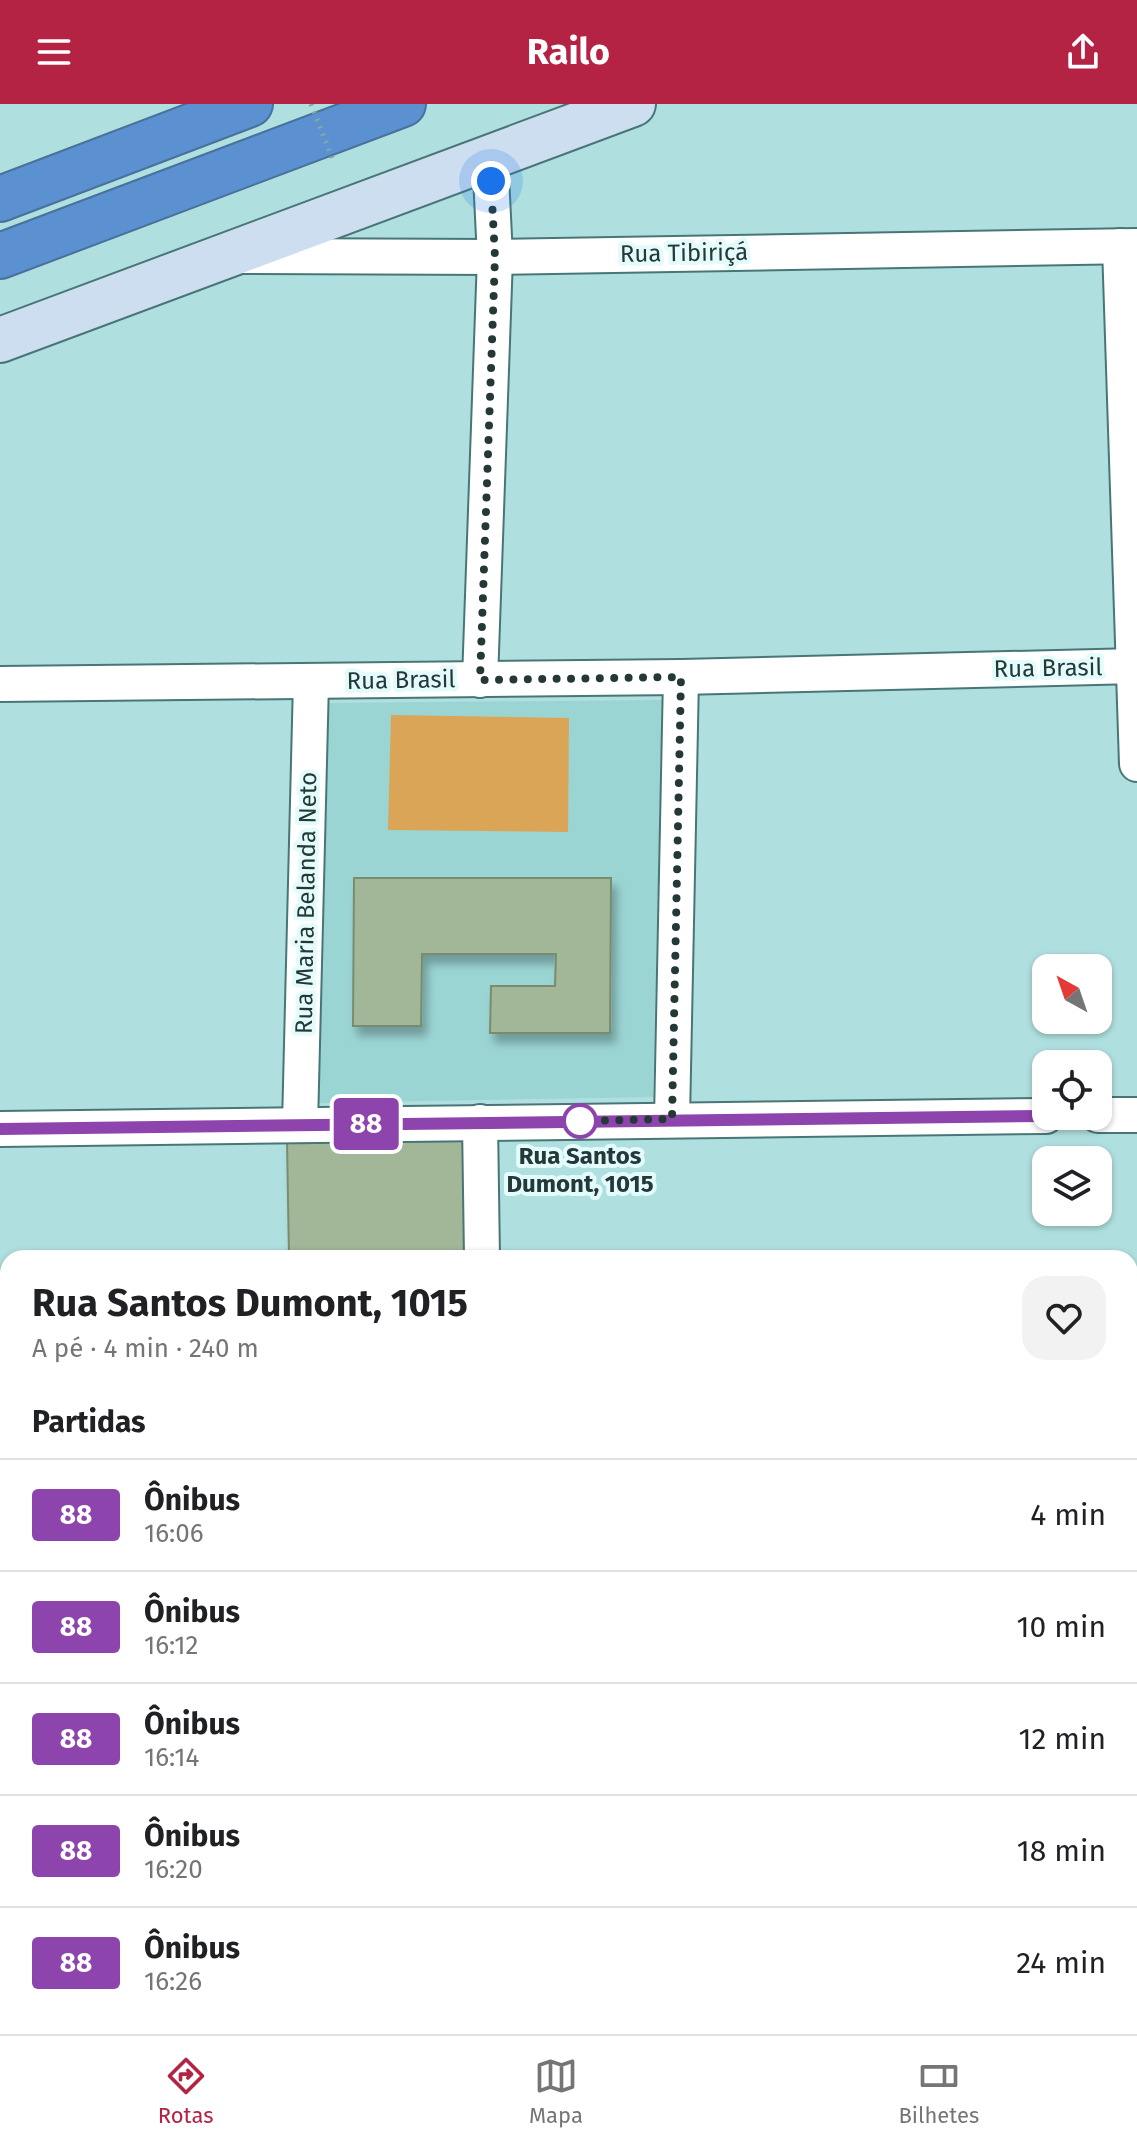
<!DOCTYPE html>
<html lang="pt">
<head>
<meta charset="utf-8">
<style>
  :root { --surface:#fff; --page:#f2f2f2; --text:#202124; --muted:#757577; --line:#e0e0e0; --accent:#b42244 }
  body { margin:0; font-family:"Fira Sans",sans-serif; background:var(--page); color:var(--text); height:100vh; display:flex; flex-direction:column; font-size:30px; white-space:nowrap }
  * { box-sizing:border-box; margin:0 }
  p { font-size:26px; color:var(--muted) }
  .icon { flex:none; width:44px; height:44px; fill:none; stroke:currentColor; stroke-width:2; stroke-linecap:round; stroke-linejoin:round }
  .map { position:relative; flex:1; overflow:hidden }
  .drawer { position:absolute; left:0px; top:1146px; width:1138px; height:784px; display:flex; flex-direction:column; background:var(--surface); border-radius:24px 24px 0 0; box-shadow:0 2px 6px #0004 }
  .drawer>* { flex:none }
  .badge { padding:0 16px; border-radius:6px; font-size:28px; line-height:52px }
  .needle { width:52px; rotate:320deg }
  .fabs { position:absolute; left:1032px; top:850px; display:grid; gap:16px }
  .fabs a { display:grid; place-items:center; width:80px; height:80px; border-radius:16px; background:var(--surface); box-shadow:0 2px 6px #0004; font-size:40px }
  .you { position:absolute; width:40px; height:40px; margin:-20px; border:6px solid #fff; border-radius:50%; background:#1a73e8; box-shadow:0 0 0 12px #1a73e833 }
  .map>.badge { position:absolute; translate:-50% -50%; box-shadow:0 0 0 4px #fff }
  h2 { padding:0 32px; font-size:30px; line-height:72px }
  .round { display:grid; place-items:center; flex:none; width:84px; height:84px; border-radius:24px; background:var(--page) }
  .headline { display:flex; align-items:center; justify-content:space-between; height:136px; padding:0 32px }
  h1 { font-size:38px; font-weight:700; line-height:60px }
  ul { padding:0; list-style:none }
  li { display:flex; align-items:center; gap:24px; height:112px; padding:0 32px; border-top:2px solid var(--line) }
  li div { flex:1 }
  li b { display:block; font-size:30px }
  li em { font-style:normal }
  li .badge { min-width:88px; font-weight:700; text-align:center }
  header { display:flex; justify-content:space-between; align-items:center; height:104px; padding:0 32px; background:var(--accent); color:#fff; font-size:36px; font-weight:700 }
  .dock { display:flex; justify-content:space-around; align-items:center; height:112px; border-top:2px solid var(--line); background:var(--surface); font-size:22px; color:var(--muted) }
  .dock a { display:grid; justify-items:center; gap:4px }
  .dock .on { color:var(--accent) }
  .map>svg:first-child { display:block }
</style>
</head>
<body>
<header><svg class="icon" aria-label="menu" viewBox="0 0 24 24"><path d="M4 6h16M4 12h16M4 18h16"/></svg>Railo<svg class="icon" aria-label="share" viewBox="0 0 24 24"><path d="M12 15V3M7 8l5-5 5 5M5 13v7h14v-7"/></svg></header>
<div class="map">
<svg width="1137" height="1930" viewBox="0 0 1137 1930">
  <defs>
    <filter id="shadow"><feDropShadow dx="5" dy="9" stdDeviation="4" flood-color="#0004"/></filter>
  </defs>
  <rect width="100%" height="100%" fill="#afe0df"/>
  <polygon fill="#9ad4d3" points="662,596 653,993 319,999 329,599"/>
  <polygon fill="#dba558" points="391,611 569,614 568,728 388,726"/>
  <g fill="#a2b797" stroke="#798d6e" stroke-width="2" filter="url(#shadow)">
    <polygon points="354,774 611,774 610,929 490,929 491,882 555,882 556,850 422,850 421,922 353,922"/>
    <polygon points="465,1034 468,1154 289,1154 287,1037"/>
    <rect x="0" y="1310" width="8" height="79"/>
    <polygon points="1130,1899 1137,1899 1137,1930 1108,1930 1105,1922 1130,1922"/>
    <rect x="304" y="1922" width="53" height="8"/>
    <rect x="410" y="1922" width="64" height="8"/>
    <rect x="592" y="1922" width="32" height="8"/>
    <polygon points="630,1922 660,1922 660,1930 629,1930"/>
    <polygon points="864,1922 903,1922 904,1930 865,1930"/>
    <rect x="937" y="1922" width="28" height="8"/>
    <polygon points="980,1922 1036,1922 1037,1930 981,1930"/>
  </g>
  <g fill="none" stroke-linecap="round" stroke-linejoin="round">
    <g stroke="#487676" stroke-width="38">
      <g id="street">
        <polyline points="1120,142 1137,660"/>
        <polyline points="240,152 495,153 1137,142"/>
        <polyline points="480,576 495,153 490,52"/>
        <polyline points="0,580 681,573 1137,562"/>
        <polyline points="1098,1011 1137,1011"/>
        <polyline points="672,1015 681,573"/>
        <polyline points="480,1018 482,1154"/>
        <polyline points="300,1021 311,577"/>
        <polyline points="0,1025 1046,1012"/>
        <polyline points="1130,1620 1137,1551"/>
        <polyline points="743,1922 745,1930"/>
      </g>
    </g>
    <g stroke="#487676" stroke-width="48">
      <g id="secondary">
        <polyline points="0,236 633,0"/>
        <polyline points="1130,1446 1137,1445"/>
        <polyline points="0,1464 8,1463"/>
        <polyline points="1130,1871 1137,1872"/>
        <polyline points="0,1878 8,1878"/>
      </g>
    </g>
    <g stroke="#48719b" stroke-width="48">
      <g id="highway">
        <polyline points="0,95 250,0"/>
        <polyline points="0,152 403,0"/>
      </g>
    </g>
    <use href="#street" stroke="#fff" stroke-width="34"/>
    <use href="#secondary" stroke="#cedef1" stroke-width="44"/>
    <use href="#highway" stroke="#5b90d1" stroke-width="44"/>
    <polyline stroke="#81a9a8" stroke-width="5" stroke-dasharray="2 6" stroke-linecap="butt" points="311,0 334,58"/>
  </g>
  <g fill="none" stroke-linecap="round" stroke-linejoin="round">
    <g stroke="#fff" stroke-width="18">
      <polyline id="line" points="0,1025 1046,1012"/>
    </g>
    <use href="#line" stroke="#8e44ad" stroke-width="12"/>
    <polyline stroke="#243838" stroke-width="8" stroke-dasharray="0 14.4" points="491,77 495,153 480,576 681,573 672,1015 580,1017"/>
  </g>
  <circle fill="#fff" stroke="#8e44ad" stroke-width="4" cx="580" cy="1017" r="16"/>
  <g text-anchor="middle" stroke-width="8" stroke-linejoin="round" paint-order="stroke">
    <g font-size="24" fill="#243838" stroke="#e3fbfb">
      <text transform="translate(684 149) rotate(-1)" y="8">Rua Tibiriçá</text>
      <text transform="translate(1048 564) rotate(-1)" y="8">Rua Brasil</text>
      <text transform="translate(401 576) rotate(-1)" y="8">Rua Brasil</text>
      <text transform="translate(306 799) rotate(-89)" y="8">Rua Maria Belanda Neto</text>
    </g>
    <g font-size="24" font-weight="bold" fill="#243838" stroke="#e3fbfb">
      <text x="580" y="1060">Rua Santos<tspan x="580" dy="28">Dumont, 1015</tspan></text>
    </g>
  </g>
</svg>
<div class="fabs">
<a><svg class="needle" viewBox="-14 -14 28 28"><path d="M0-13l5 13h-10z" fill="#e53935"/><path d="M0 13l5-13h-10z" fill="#757577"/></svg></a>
<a><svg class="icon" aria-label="locate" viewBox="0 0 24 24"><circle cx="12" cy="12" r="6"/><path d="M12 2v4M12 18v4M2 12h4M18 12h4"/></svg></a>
<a><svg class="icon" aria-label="layers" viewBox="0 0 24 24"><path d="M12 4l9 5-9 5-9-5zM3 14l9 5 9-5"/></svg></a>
</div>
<div class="you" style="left:491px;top:77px"></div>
<b class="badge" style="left:366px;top:1020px;background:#8e44ad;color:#fff">88</b>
<section class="drawer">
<div class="headline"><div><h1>Rua Santos Dumont, 1015</h1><p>A pé · 4 min · 240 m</p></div><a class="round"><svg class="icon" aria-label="heart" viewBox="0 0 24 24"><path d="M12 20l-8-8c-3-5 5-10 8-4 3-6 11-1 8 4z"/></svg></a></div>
<h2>Partidas</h2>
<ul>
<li><span class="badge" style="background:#8e44ad;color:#fff">88</span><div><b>Ônibus</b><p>16:06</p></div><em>4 min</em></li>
<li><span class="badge" style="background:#8e44ad;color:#fff">88</span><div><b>Ônibus</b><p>16:12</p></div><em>10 min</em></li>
<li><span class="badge" style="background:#8e44ad;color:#fff">88</span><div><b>Ônibus</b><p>16:14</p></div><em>12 min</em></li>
<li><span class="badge" style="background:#8e44ad;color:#fff">88</span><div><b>Ônibus</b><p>16:20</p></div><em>18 min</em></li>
<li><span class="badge" style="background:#8e44ad;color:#fff">88</span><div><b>Ônibus</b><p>16:26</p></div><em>24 min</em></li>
</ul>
</section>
</div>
<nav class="dock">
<a class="on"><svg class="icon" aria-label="directions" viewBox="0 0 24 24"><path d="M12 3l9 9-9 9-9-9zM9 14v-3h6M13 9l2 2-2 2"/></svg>Rotas</a>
<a><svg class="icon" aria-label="map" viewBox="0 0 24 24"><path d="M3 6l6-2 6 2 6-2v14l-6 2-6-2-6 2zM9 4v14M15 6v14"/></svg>Mapa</a>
<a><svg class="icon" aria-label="tickets" viewBox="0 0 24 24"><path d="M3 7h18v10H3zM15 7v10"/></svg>Bilhetes</a>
</nav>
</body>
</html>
